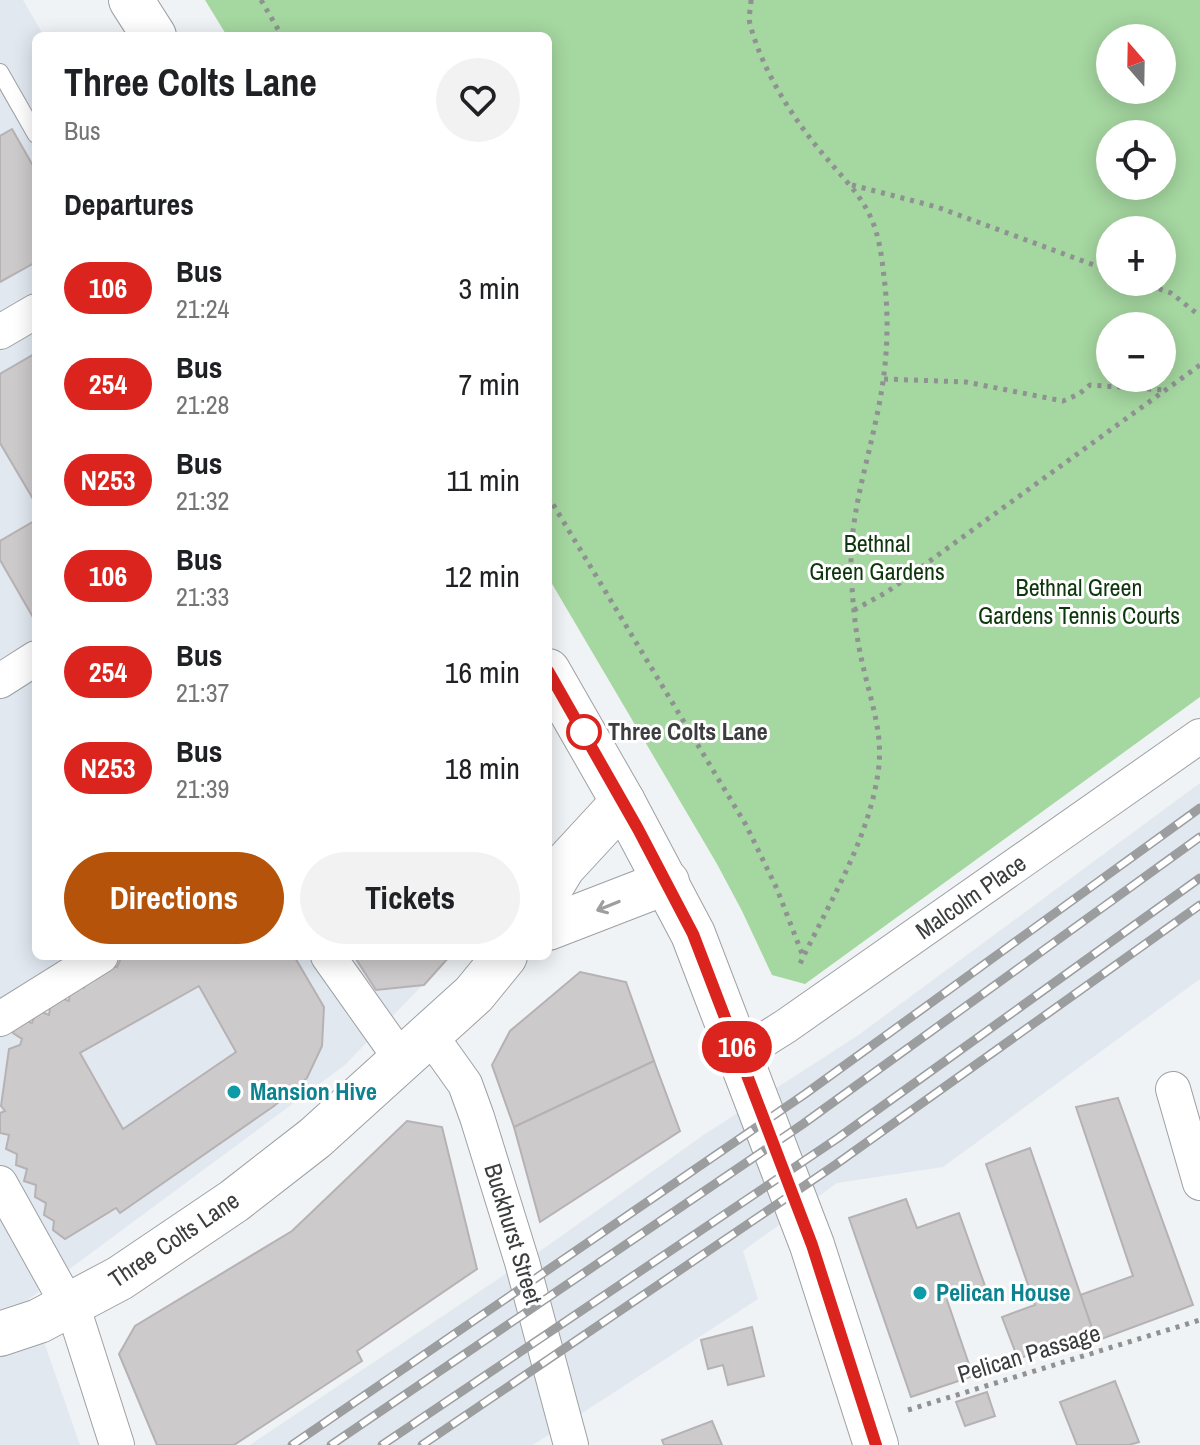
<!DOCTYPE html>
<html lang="en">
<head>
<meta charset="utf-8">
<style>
  :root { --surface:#fff; --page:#f2f2f2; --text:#202124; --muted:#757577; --accent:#b45309 }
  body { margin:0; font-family:"Archivo Narrow",sans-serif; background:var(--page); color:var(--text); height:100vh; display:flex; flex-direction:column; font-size:30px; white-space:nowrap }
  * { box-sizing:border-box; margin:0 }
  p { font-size:26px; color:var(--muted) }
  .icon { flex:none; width:44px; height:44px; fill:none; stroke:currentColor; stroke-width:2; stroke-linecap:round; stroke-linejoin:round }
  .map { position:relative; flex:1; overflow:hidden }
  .details { position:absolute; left:32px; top:32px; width:520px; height:928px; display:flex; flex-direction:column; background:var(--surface); border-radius:12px; box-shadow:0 4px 20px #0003 }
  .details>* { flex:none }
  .badge { padding:0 16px; border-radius:26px; font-size:28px; line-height:52px }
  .needle { width:52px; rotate:340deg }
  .controls { position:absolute; left:1096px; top:24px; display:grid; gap:16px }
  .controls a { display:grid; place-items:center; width:80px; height:80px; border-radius:50%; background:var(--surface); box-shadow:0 4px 20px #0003; font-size:40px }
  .map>.badge { position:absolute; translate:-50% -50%; box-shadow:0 0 0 4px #fff }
  h2 { padding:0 32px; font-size:30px; line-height:72px }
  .round { display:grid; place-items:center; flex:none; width:84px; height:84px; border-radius:42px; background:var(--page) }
  .headline { display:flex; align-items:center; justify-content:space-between; height:136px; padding:0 32px }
  h1 { font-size:38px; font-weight:800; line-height:60px }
  .primary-button { display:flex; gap:16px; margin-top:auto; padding:16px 32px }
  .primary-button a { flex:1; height:92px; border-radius:48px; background:var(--accent); color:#fff; font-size:32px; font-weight:800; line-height:92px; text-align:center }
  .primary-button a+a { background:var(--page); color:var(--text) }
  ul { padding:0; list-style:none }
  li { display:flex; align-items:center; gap:24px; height:96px; padding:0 32px }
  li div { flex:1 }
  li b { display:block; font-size:30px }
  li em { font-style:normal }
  li .badge { min-width:88px; font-weight:700; text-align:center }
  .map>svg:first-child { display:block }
</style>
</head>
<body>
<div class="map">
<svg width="1200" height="1445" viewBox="0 0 1200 1445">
  <rect width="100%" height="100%" fill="#f0f3f5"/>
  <g fill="#e1e8f0">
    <polygon points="0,0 23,0 44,36 36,36 36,956 451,956 345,1065 29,1299 80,1445 0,1445"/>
    <polygon points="1200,783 1200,979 943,1167 837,1183 743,1251 758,1299 533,1445 250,1445 543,1249 705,1134 857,1036"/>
  </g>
  <path fill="#a5d7a0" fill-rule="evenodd" d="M205 0H1200V697L805 984 772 975 742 911 717 864 548 577V36H227ZM1162 38V90H1110V38ZM1162 134V186H1110V134ZM1110 230H1162V282H1110ZM1162 326V378H1110V326Z"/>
  <g fill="#cdcacb" stroke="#b6b2b4" stroke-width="2" fill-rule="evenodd">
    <polygon points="12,129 36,171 36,262 0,282 0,136"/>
    <polygon points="36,353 36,504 0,443 0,374"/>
    <polygon points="36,520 36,618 34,619 0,560 0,541"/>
    <path d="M122 956 134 958 135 956H294L324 1007 322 1046 307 1078 274 1106 120 1213 116 1208 65 1239 53 1230 54 1221 44 1215 46 1203 35 1197 36 1185 24 1181 27 1169 16 1165 17 1154 6 1149 9 1135 0 1133V1113L5 1111 1 1106 9 1049 20 1045 22 1039 13 1033 18 1018 32 1023 37 1010 49 1015 52 995 69 1001 71 985 84 988 88 975 103 964 117 967ZM199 986 236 1052 123 1129 80 1053Z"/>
    <polygon points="354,956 450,956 424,985 376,990"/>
    <polygon points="580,972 626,982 654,1061 514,1127 492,1065 510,1031"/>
    <polygon points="654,1061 680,1131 540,1222 514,1127"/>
    <polygon points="1118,1098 1193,1305 1096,1341 1080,1295 1133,1276 1076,1107"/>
    <polygon points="407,1121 442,1127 477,1269 357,1351 362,1361 234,1445 157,1445 119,1354 135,1326 292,1231"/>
    <polygon points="1030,1148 1093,1331 1018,1359 1002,1317 1035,1305 986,1164"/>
    <polygon points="906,1199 917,1228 959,1213 985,1286 947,1300 973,1376 911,1397 849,1218"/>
    <polygon points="752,1327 764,1376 728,1385 723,1365 708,1369 701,1340"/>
    <polygon points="1115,1381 1139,1442 1129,1445 1077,1445 1060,1402"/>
    <polygon points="987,1392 995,1416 965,1426 956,1402"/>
    <polygon points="712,1421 722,1445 664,1445 662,1440"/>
  </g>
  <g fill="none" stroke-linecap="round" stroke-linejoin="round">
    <g stroke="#9ea0a3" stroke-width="18">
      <polyline id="service" points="0,72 36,135"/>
    </g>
    <g stroke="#9ea0a3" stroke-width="36">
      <g id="minor">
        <polyline points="0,332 36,311"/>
        <polyline points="0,681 36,658"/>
        <polyline points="328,956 401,1059"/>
        <polyline points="0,1019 101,956"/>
        <polyline points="430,1035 465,1084 477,1117 522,1262 571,1445"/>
        <polyline points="740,1055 786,1026 1200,736"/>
        <polyline points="1173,1089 1200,1183"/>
        <polyline points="0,1183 78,1323 117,1445"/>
      </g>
    </g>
    <g stroke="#9ea0a3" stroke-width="46">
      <g id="secondary">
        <polyline points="548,892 563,867 623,802"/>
        <polyline points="548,928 667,882"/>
        <polyline points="0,1334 39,1321 120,1278 234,1201 315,1138 474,994 505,956"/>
      </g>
    </g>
    <g stroke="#9ea0a3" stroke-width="46">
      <g id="primary">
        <polyline points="131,0 154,36"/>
        <polyline points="548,671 623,802 693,934 812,1245 876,1445"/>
      </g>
    </g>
    <g stroke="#8f9192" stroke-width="5" stroke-dasharray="4 6" stroke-linecap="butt">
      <polyline points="261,0 282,36"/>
      <path d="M751 0C751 8 748 17 750 24 763 73 795 122 828 160 843 178 861 195 871 218 879 235 882 258 884 277 890 323 887 369 877 415 867 465 851 512 851 564 852 598 855 633 863 666 871 702 884 735 878 773 868 842 827 906 798 968"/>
      <polyline points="852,185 937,207 1110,271"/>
      <polyline points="1140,282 1171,293 1200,316"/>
      <polyline points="884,379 966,382 1063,401 1079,394 1090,385 1164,390"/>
      <polyline points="548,496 746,825 777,889 803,956"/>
      <polyline points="854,610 887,592 1200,365"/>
      <polyline points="908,1410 1200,1320"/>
    </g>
    <use href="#service" stroke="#fff" stroke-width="16"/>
    <use href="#minor" stroke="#fff" stroke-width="34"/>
    <use href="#secondary" stroke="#fff" stroke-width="44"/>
    <use href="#primary" stroke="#fff" stroke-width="44"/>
    <g stroke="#9b9d9e" stroke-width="9">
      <g id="rail">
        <polyline points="292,1445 805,1094 1200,808"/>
        <polyline points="331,1445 803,1124 1200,837"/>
        <polyline points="382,1445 838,1138 1200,878"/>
        <polyline points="422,1445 835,1165 1200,905"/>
      </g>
    </g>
    <use href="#rail" stroke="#fff" stroke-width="6" stroke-dasharray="18" stroke-linecap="butt"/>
  </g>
  <defs><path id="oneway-shaft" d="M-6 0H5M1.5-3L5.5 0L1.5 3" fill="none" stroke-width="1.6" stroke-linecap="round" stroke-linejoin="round" transform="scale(2)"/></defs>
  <use stroke="#9e9e9e" href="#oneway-shaft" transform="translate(608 906) rotate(158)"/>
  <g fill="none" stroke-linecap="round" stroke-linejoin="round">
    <g stroke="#fff" stroke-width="18">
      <polyline id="line" points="548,671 638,829 693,934 812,1245 876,1445"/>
    </g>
    <use href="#line" stroke="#dc241f" stroke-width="12"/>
  </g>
  <circle fill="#fff" stroke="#dc241f" stroke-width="4" cx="584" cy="732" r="16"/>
  <g fill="#0f9aa8" stroke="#fff" stroke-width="3">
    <circle cx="234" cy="1092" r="8"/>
    <circle cx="920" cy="1293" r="8"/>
  </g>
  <g text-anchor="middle" stroke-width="6" stroke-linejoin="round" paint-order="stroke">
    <g font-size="24" fill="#0e360c" stroke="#fff">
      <text x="877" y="552">Bethnal<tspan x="877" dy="28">Green Gardens</tspan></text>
      <text x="1079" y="596">Bethnal Green<tspan x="1079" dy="28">Gardens Tennis Courts</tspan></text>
    </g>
    <g font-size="24" font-weight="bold" fill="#3c3d3e" stroke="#fff" text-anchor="start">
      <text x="608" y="740">Three Colts Lane</text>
    </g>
    <g font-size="24" fill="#3c3d3e" stroke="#fff">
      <text transform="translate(971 897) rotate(-35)" y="8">Malcolm Place</text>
      <text transform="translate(513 1234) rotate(73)" y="8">Buckhurst Street</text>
      <text transform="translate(174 1240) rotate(-34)" y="8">Three Colts Lane</text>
      <text transform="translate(1029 1354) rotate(-17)" y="8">Pelican Passage</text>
    </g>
    <g font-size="24" font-weight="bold" fill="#0d838f" stroke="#fff" text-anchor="start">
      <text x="250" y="1100">Mansion Hive</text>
      <text x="936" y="1301">Pelican House</text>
    </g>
  </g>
</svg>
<div class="controls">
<a><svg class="needle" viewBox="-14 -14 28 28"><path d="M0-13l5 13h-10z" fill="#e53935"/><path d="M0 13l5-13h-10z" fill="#757577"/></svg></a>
<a><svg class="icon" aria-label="locate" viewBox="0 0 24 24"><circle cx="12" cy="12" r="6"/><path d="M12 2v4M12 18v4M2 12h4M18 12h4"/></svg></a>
<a>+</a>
<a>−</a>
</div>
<b class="badge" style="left:737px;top:1047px;background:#dc241f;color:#fff">106</b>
<section class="details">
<div class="headline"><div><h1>Three Colts Lane</h1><p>Bus</p></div><a class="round"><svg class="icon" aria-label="heart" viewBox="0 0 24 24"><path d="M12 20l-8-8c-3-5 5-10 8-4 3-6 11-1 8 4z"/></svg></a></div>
<h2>Departures</h2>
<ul>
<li><span class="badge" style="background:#dc241f;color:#fff">106</span><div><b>Bus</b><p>21:24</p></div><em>3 min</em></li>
<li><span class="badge" style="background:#dc241f;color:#fff">254</span><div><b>Bus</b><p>21:28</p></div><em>7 min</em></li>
<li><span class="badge" style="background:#dc241f;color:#fff">N253</span><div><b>Bus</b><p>21:32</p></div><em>11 min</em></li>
<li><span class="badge" style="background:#dc241f;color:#fff">106</span><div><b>Bus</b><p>21:33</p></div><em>12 min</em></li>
<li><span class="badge" style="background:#dc241f;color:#fff">254</span><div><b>Bus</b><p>21:37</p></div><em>16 min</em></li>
<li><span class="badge" style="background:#dc241f;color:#fff">N253</span><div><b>Bus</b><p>21:39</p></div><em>18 min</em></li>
</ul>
<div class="primary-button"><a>Directions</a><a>Tickets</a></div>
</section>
</div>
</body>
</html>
